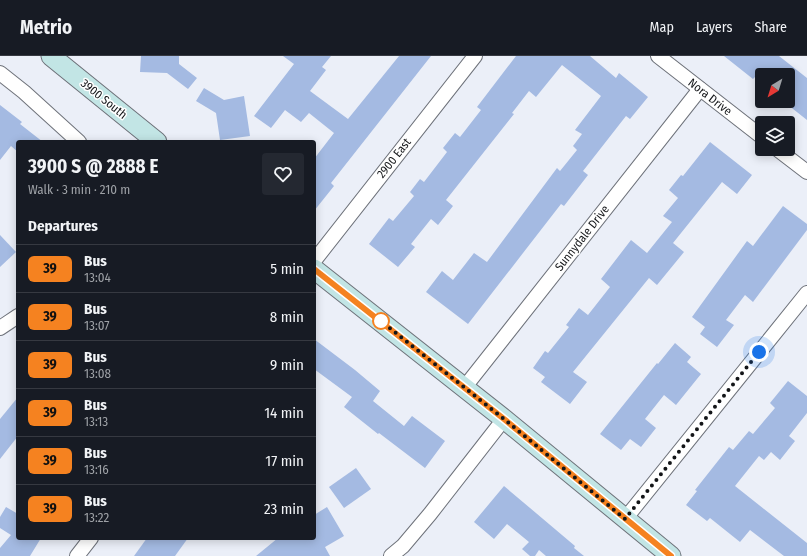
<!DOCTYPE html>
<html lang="en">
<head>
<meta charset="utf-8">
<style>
  :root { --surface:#171b24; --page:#242831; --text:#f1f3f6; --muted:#9ea1a6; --line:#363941 }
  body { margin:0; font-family:"Fira Sans Condensed",sans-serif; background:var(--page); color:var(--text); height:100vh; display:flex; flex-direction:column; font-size:15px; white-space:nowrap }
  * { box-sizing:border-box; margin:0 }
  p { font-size:13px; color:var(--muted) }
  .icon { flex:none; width:22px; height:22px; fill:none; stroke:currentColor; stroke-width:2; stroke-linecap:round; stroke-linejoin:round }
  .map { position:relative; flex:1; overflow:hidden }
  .details { position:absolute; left:16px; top:84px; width:300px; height:400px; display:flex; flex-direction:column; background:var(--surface); border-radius:4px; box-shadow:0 2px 10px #0003 }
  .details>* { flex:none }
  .badge { padding:0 8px; border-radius:6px; font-size:14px; line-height:26px }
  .needle { width:26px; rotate:218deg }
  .controls { position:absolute; left:755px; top:12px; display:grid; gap:8px }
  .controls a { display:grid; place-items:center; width:40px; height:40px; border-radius:4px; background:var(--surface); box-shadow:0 2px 10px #0003; font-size:20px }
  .you { position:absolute; width:20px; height:20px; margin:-10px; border:3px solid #fff; border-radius:50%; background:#1a73e8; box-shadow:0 0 0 6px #1a73e833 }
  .map>.badge { position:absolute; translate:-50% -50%; box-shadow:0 0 0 2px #fff }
  h2 { padding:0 12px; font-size:15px; line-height:36px }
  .round { display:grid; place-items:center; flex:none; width:42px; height:42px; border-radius:4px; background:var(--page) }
  .head { display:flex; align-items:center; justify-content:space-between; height:68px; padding:0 12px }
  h1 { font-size:19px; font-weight:700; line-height:30px }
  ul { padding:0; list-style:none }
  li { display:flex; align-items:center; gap:12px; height:48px; padding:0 12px; border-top:1px solid var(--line) }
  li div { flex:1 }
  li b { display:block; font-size:15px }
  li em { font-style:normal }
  li .badge { min-width:44px; font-weight:700; text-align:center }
  header { display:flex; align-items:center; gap:24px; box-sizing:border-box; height:56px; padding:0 20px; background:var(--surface); border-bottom:1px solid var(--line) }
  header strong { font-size:19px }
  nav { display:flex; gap:22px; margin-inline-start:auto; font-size:14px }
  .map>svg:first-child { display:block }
</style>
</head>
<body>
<header>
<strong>Metrio</strong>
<nav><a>Map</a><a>Layers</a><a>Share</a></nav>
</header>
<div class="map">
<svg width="807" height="500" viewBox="0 0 807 500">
  <rect width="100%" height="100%" fill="#ebeff8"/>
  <g fill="#a4bae2">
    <polygon points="141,0 179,0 179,8 197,22 188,33 167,17 140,16"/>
    <polygon points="283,0 331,0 322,11 326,14 310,35 348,63 399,0 431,0 331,127 334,130 314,155 314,103 334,77 309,57 301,66 285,54 271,72 254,60 294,8"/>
    <polygon points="516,0 590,0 616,22 619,17 648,41 630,63 626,60 583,115 588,119 564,150 561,148 468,268 426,236 442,215 453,224 474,197 487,206 557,112 560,115 577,94 573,90 582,78 575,74 601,40 562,9 536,41 529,35 512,57 514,58 446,144 453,150 438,169 431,163 411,188 415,191 398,211 369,188 389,162 393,165 414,140 410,136 420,123 424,126 447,96 443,92 455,77 460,81 481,54 477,51"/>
    <polygon points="724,0 779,0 807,22 807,64 788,49 788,19 757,19 753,23"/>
    <polygon points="204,32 224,44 244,40 250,80 220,84 216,57 196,45"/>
    <polygon points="0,49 22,66 20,68 43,86 18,86 18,96 11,90 0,104"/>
    <polygon points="710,86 752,119 737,138 722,126 673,187 684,196 657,229 649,222 573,316 587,326 570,348 541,326 545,321 533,312 545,295 548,297 569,271 566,269 579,252 588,259 610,231 601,223 631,184 647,197 672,166 663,160 678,142 669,134 681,119 683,120"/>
    <polygon points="783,150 807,168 807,174 753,246 745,239 726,264 734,269 717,291 700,278 705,271 692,261 747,185 753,190"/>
    <polygon points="0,179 16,196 0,211"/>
    <polygon points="314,283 355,314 380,335 373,345 404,370 412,360 445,385 425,412 379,377 378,378 344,351 352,341 314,313"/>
    <polygon points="675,287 691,301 687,306 701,318 676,349 664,339 645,363 656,372 641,391 630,383 621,394 600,378 657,307 658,308"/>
    <polygon points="788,325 807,340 807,357 789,380 795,385 780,404 771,396 764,404 759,400 735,430 807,487 807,500 784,500 750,474 740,486 710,462 707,465 686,449 697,435 695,434 729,391 733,394 749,375 753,378 775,352 770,347"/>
    <polygon points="18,341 18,380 0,403 0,363"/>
    <polygon points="356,412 371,433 344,452 329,431"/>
    <polygon points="504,430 575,490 574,492 584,500 546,500 539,494 535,500 530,500 522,493 529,486 507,468 494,483 474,466"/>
    <polygon points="6,451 18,458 18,482 41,482 30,500 0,500 0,492 11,479 0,472 0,461"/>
    <polygon points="327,451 344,480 325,491 330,500 256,500 278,482 314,482 314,459"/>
    <polygon points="147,482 188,482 175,500 134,500"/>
  </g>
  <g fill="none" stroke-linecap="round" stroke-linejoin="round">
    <g stroke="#6e727a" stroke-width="16">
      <g id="street">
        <polyline points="658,0 762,81"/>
        <polyline points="0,17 24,36 79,86"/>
        <polyline points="777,93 807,116"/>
        <polyline points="314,205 475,0"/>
        <polyline points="0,272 18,260"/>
        <polyline points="464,332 700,33"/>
        <polyline points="625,463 807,237"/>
        <polyline points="77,500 91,482"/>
        <polyline points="391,500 403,490 430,458 504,363"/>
      </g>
    </g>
    <g stroke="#6e727a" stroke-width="21">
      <g id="secondary">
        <polyline points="51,0 157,86"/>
        <polyline points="314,213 504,363 671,500"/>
      </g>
    </g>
    <use href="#street" stroke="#fff" stroke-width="14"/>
    <use href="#secondary" stroke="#c2e5e5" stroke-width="19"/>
  </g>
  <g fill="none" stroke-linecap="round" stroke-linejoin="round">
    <g stroke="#fff" stroke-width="9">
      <polyline id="line" points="314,213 504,363 671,500"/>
    </g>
    <use href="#line" stroke="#f58220" stroke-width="6"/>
    <polyline stroke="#131518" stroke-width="4" stroke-dasharray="0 7.2" points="381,265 377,262 504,363 625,463 759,296"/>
  </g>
  <circle fill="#fff" stroke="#f58220" stroke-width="2" cx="381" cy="265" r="8"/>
  <g text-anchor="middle" stroke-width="3" stroke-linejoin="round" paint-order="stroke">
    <g font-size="12" fill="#131518" stroke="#fff">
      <text transform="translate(710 41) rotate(38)" y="4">Nora Drive</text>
      <text transform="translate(104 43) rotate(39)" y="4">3900 South</text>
      <text transform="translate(394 102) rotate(-52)" y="4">2900 East</text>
      <text transform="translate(582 182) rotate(-52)" y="4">Sunnydale Drive</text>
    </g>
  </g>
</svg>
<div class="controls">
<a><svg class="needle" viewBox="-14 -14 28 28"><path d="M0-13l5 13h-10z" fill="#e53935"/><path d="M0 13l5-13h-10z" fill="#9ea1a6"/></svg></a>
<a><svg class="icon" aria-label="layers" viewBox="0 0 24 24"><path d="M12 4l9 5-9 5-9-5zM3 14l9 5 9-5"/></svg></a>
</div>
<div class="you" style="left:759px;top:296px"></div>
<section class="details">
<div class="head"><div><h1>3900 S @ 2888 E</h1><p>Walk · 3 min · 210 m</p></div><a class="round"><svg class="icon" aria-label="heart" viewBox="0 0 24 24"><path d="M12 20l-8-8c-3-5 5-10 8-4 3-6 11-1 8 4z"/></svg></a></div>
<h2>Departures</h2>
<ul>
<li><span class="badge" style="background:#f58220;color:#111">39</span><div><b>Bus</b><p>13:04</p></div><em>5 min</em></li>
<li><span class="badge" style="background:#f58220;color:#111">39</span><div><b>Bus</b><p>13:07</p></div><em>8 min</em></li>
<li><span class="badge" style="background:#f58220;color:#111">39</span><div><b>Bus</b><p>13:08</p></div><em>9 min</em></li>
<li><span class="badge" style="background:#f58220;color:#111">39</span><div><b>Bus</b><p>13:13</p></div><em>14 min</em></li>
<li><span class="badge" style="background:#f58220;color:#111">39</span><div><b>Bus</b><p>13:16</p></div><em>17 min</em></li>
<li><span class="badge" style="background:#f58220;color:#111">39</span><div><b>Bus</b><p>13:22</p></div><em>23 min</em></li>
</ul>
</section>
</div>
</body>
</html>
